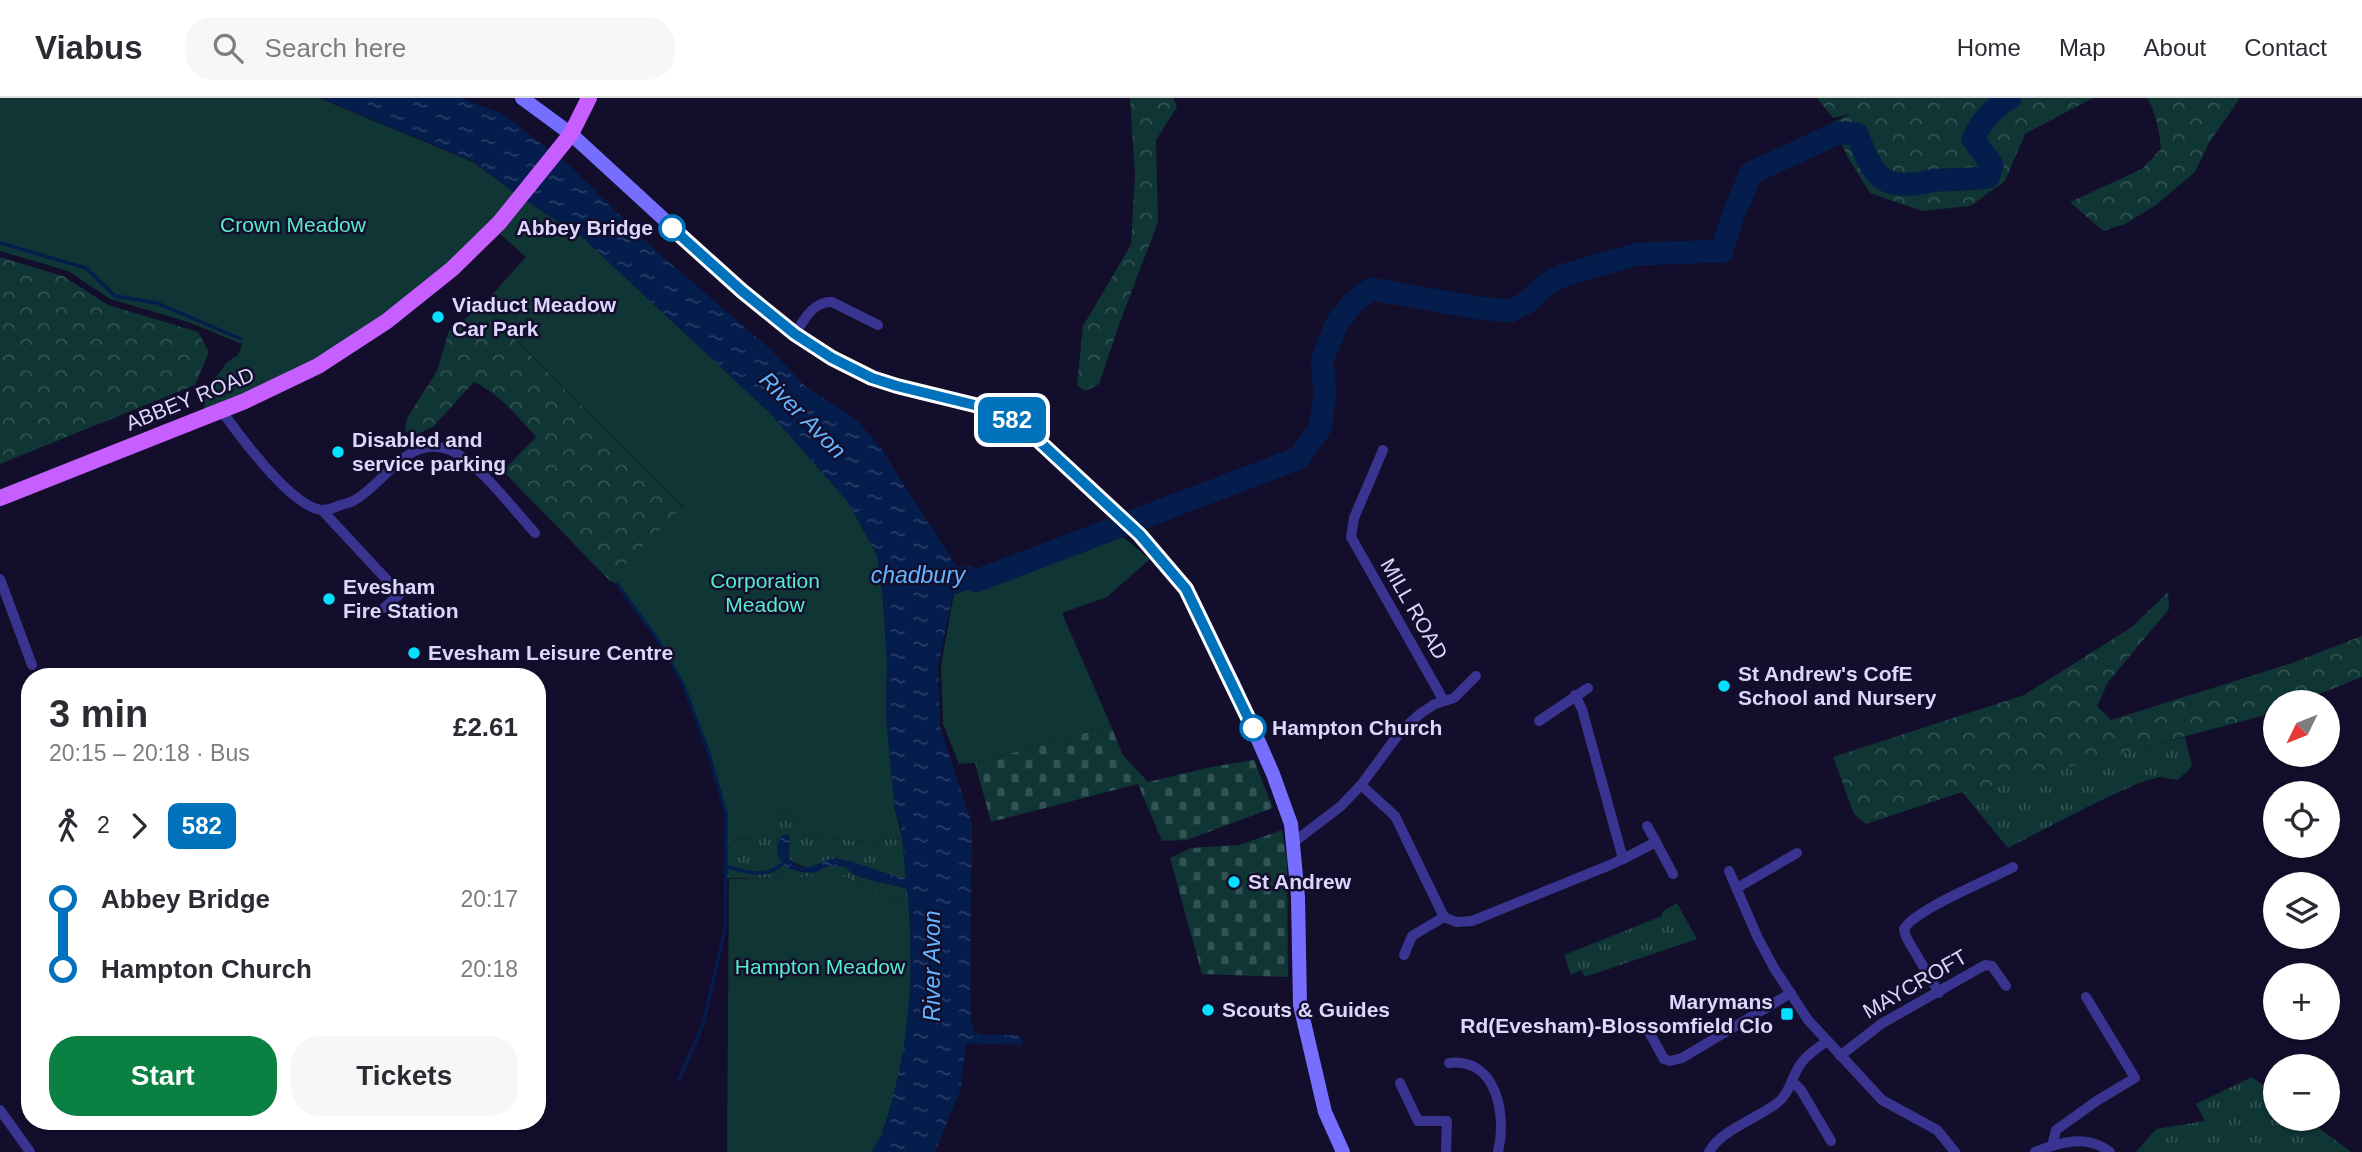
<!DOCTYPE html>
<html lang="en">
<head>
<meta charset="utf-8">
<style>
  :root { --surface:#fff; --page:#f7f7f7; --text:#2b2b33; --muted:#7c7c81; --line:#e1e1e2; --accent:#0b8043 }
  body { margin:0; font-family:Helvetica,sans-serif; background:var(--page); color:var(--text); height:100vh; display:flex; flex-direction:column; font-size:26px; white-space:nowrap }
  * { box-sizing:border-box; margin:0 }
  p { font-size:23px; color:var(--muted) }
  .icon { flex:none; width:38px; height:38px; fill:none; stroke:currentColor; stroke-width:2; stroke-linecap:round; stroke-linejoin:round }
  .map { position:relative; flex:1; overflow:hidden }
  .drawer { position:absolute; left:21px; top:570px; width:525px; height:462px; display:flex; flex-direction:column; background:var(--surface); border-radius:28px; box-shadow:0 2px 5px #0004 }
  .drawer>* { flex:none }
  .badge { padding:0 14px; border-radius:10px; font-size:24px; line-height:46px }
  .needle { width:46px; rotate:227deg }
  .buttons { position:absolute; left:2263px; top:592px; display:grid; gap:14px }
  .buttons a { display:grid; place-items:center; width:77px; height:77px; border-radius:50%; background:var(--surface); box-shadow:0 2px 5px #0004; font-size:35px }
  .map>.badge { position:absolute; translate:-50% -50%; box-shadow:0 0 0 4px #fff }
  .legs { display:flex; align-items:center; gap:10px; height:77px; padding:0 28px; font-size:23px }
  .legs p { margin-inline-start:auto }
  .headline { display:flex; align-items:center; justify-content:space-between; height:119px; padding:0 28px }
  h1 { font-size:38px; font-weight:700; line-height:52px }
  .primary-button { display:flex; gap:14px; margin-top:auto; padding:14px 28px }
  .primary-button a { flex:1; height:80px; border-radius:28px; background:var(--accent); color:#fff; font-size:28px; font-weight:700; line-height:80px; text-align:center }
  .primary-button a+a { background:var(--page); color:var(--text) }
  ul { padding:0 28px; list-style:none }
  li { display:flex; align-items:center; gap:24px; height:70px; font-size:26px }
  li i { display:grid; place-items:center; width:10px; height:100%; margin:0 9px; background:currentColor }
  li i::after { content:''; width:18px; height:18px; margin:-9px; border:5px solid; border-radius:50%; background:var(--surface) }
  li p { margin-inline-start:auto }
  li:first-child i { background:linear-gradient(#0000 50%,currentColor 0) }
  li:last-child i { background:linear-gradient(currentColor 50%,#0000 0) }
  header { display:flex; align-items:center; gap:42px; box-sizing:border-box; height:98px; padding:0 35px; background:var(--surface); border-bottom:2px solid var(--line) }
  header strong { font-size:33px }
  nav { display:flex; gap:38px; margin-inline-start:auto; font-size:24px }
  .search { width:490px; height:63px; background:var(--page); display:flex; align-items:center; gap:18px; box-sizing:border-box; padding:0 24px; border-radius:28px; color:var(--muted); font-size:26px }
  .map>svg:first-child { display:block }
</style>
</head>
<body>
<header>
<strong>Viabus</strong>
<div class="search"><svg class="icon" aria-label="search" viewBox="0 0 24 24"><circle cx="10" cy="10" r="6"/><path d="M15 15l6 6"/></svg>Search here</div>
<nav><a>Home</a><a>Map</a><a>About</a><a>Contact</a></nav>
</header>
<div class="map">
<svg width="2362" height="1054" viewBox="0 0 2362 1054">
  <defs>
    <pattern id="grass-tufts" width="24" height="20" patternUnits="userSpaceOnUse" patternTransform="scale(1.75)"><rect width="24" height="20" fill="#103535"/><path d="M3 7l-1-3M5 7V3M7 7l1-3M15 17l-1-3M17 17v-4M19 17l1-3" fill="none" stroke="#325253"/></pattern>
    <pattern id="forest-crowns" width="20" height="18" patternUnits="userSpaceOnUse" patternTransform="scale(1.75)"><rect width="20" height="18" fill="#103535"/><path d="M2 6a3 3 0 1 1 6 0M12 15a3 3 0 1 1 6 0" fill="none" stroke="#325253"/></pattern>
    <pattern id="cemetery-stones" width="16" height="16" patternUnits="userSpaceOnUse" patternTransform="scale(1.75)"><rect width="16" height="16" fill="#103535"/><path d="M2 7V4a2 2 0 0 1 4 0v3zM10 15v-3a2 2 0 0 1 4 0v3z" fill="#325253"/></pattern>
    <pattern id="water-ripples" width="26" height="14" patternUnits="userSpaceOnUse" patternTransform="scale(1.75)"><rect width="26" height="14" fill="#051d4d"/><path d="M2 4q2-2 4 0t4 0M15 11q2-2 4 0t4 0" fill="none" stroke="#293d68"/></pattern>
  </defs>
  <rect width="100%" height="100%" fill="#130e2b"/>
  <g fill="url(#grass-tufts)">
    <polygon points="2185,639 2192,668 2178,682 2159,679 2139,685 2095,705 2008,750 1962,694"/>
    <path d="M781 714 794 718 806 740 868 743 902 740 906 781 835 760 809 771 791 763 788 757 790 745 781 738 777 749 779 760C812 792 821 759 845 769 849 771 849 773 853 776 862 781 895 787 907 791L908 801 877 797 846 779 726 780V742L761 741C763 726 767 719 781 714Z"/>
    <polygon points="1677,805 1697,841 1585,879 1581,872 1571,877 1564,857 1662,818 1662,814"/>
    <polygon points="2252,979 2275,996 2275,1020 2306,1020 2351,1054 2136,1054 2156,1031 2205,1023 2196,1006"/>
  </g>
  <g fill="url(#forest-crowns)">
    <polygon points="1130,0 1173,0 1177,9 1156,42 1158,124 1120,224 1099,286 1085,293 1077,287 1083,228 1131,147 1135,76"/>
    <polygon points="1817,0 2093,0 2025,36 2005,83 1970,108 1922,113 1870,95 1847,58 1832,25 1850,16 1833,20"/>
    <path d="M2147 0H2240L2209 45 2195 74 2156 107 2125 126 2103 133 2070 104 2142 71 2161 51C2159 33 2157 16 2147 0Z"/>
    <polygon points="0,159 63,178 108,207 198,234 209,254 195,287 0,366"/>
    <path d="M482 208 683 410 609 482 503 373 536 339C517 318 500 296 474 284L433 329 417 336 405 334 407 320 437 273 449 233Z"/>
    <polygon points="2168,494 2169,511 2108,584 2097,608 2111,622 2289,566 2362,538 2362,579 2299,604 2275,604 2275,613 2262,618 2035,678 1962,694 1866,726 1854,716 1833,659 2024,597 2132,529"/>
  </g>
  <g fill="url(#cemetery-stones)">
    <polygon points="1111,628 1123,657 1148,684 1211,669 1254,662 1273,710 1187,742 1162,743 1138,686 991,724 975,665"/>
    <polygon points="1282,732 1287,763 1288,879 1202,876 1170,760 1191,750 1239,747"/>
  </g>
  <g fill="#103535">
    <polygon points="0,0 319,0 473,64 519,98 462,161 305,272 203,318 206,293 227,264 238,257 242,246 188,224 110,201 68,173 0,153"/>
    <path d="M525 102 582 139 770 315 848 404 877 457 883 500 887 565 886 619 895 712 902 740 868 743 806 740 794 718 781 714C767 719 763 726 762 741L726 742V716L708 653 683 586 656 539 618 487 609 482 683 409 482 208 526 159 500 136Z"/>
    <polygon points="1112,430 1150,461 1107,499 1062,515 1111,628 975,665 959,666 943,626 941,568 954,495 968,479 976,483"/>
    <path d="M823 778 846 779 877 797 908 801C914 868 910 940 892 1005 886 1023 883 1039 871 1054H727L729 781Z"/>
  </g>
  <path fill="url(#water-ripples)" d="M321 0H462L503 16 568 66 656 153 770 251 807 290 856 321 883 353 917 408 954 464 968 479 953 495 938 569 940 629 972 725 970 883 971 924 975 934 983 937H1018L1023 944 1020 947 966 945 960 993 935 1054H871C883 1039 886 1023 891 1005 911 936 914 862 907 791L854 777 846 769 838 768 826 769 814 775 790 771 782 766 779 760 777 749 781 738 786 736 790 738C790 746 785 757 792 764 808 779 821 759 838 761 861 764 883 777 906 780L901 729 895 712 886 619 887 565 883 500 877 457 848 404 770 315 582 139 522 100 473 63Z"/>
  <g fill="none" stroke-linecap="round" stroke-linejoin="round">
    <g stroke="#051d4d" stroke-width="3.5">
      <polyline points="0,145 86,170 115,198 157,205 241,241"/>
      <path d="M617 486 656 539 683 586 708 653 726 716V768C745 774 766 781 782 766"/>
      <polyline points="679,982 703,927 725,831 726,768"/>
    </g>
    <path stroke="#051d4d" stroke-width="23" d="M940 490 968 479 976 483 1299 360 1320 330 1325 297 1322 263 1337 225 1353 205 1371 191 1479 210 1510 213 1526 205 1547 186 1564 177 1638 156 1722 153 1732 120 1751 75 1838 35 1857 36C1870 66 1874 89 1911 86 1921 86 1930 82 1939 82 1956 81 1971 82 1988 79L1992 67 1973 41C1982 22 1992 11 2010 0"/>
    <g stroke="#39348f" stroke-width="10">
      <path d="M795 236C804 222 813 203 832 204L878 227"/>
      <path d="M221 312C239 337 291 409 322 412 327 412 334 410 338 408 343 406 349 405 353 403 383 388 407 337 447 351 475 360 514 412 535 435"/>
      <polyline points="1383,352 1354,420 1351,439 1444,603"/>
      <polyline points="322,412 400,496 384,510"/>
      <polyline points="0,481 32,567"/>
      <polyline points="1539,623 1588,590"/>
      <polyline points="1361,687 1395,718 1444,819 1456,824 1472,823 1610,767 1623,761 1582,611 1575,597"/>
      <polyline points="1647,728 1656,744"/>
      <polyline points="1294,744 1341,708 1361,687 1401,633 1421,615 1435,606 1454,600 1476,578"/>
      <polyline points="1623,761 1656,744 1673,776"/>
      <polyline points="1729,773 1757,838 1774,870 1808,922 1882,1002 1937,1032 1955,1054"/>
      <polyline points="1737,790 1797,755"/>
      <polyline points="1404,857 1412,838 1444,819"/>
      <path d="M1939 895 1906 839 1904 831C1914 812 1989 782 2013 769"/>
      <polyline points="1648,932 1664,961 1670,963 1682,960 1791,895"/>
      <polyline points="1840,958 1881,926 1985,867 1992,868 2006,888"/>
      <path d="M1449 965C1497 959 1507 1018 1498 1054"/>
      <polyline points="1793,984 1801,992 1831,1043"/>
      <polyline points="1400,985 1418,1023 1447,1023 1446,1054"/>
      <polyline points="0,1012 30,1054"/>
      <polyline points="2052,1048 2056,1032 2098,1002 2135,980 2086,899"/>
      <path d="M1709 1054C1720 1033 1757 1020 1776 1006 1791 995 1791 978 1802 964 1808 956 1819 949 1827 943"/>
      <path d="M2035 1054C2060 1044 2087 1036 2110 1054"/>
    </g>
    <polyline stroke="#766eff" stroke-width="14" points="522,0 571,36 742,193 795,236 832,260 872,280 922,295 995,312 1027,332 1140,437 1187,491 1233,585 1273,676 1291,726 1298,799 1300,907 1325,1014 1343,1054"/>
    <polyline stroke="#c75eff" stroke-width="16" points="0,400 245,303 318,268 387,223 452,171 499,125 571,36 589,0"/>
  </g>
  <g fill="none" stroke-linecap="round" stroke-linejoin="round">
    <g stroke="#fff" stroke-width="16">
      <polyline id="line-1" points="672,130 742,193 795,236 832,260 872,280 897,288 995,312 1027,332 1140,437 1186,491 1253,630"/>
    </g>
    <use href="#line-1" stroke="#0072bc" stroke-width="10"/>
  </g>
  <g fill="#fff" stroke="#0072bc" stroke-width="3.5">
    <circle cx="672" cy="130" r="12"/>
    <circle cx="1253" cy="630" r="12"/>
  </g>
  <g fill="#03e0ff" stroke="#130e2b" stroke-width="2.5">
    <circle cx="438" cy="219" r="7"/>
    <circle cx="338" cy="354" r="7"/>
    <circle cx="329" cy="501" r="7"/>
    <circle cx="414" cy="555" r="7"/>
    <circle cx="1724" cy="588" r="7"/>
    <circle cx="1234" cy="784" r="7"/>
    <circle cx="1208" cy="912" r="7"/>
    <rect x="1780" y="909" width="14" height="14" rx="3.5"/>
  </g>
  <g text-anchor="middle" stroke-width="5" stroke-linejoin="round" paint-order="stroke">
    <g font-size="21" fill="#56edcb" stroke="#130e2b">
      <text x="293" y="134">Crown Meadow</text>
      <text x="765" y="490">Corporation<tspan x="765" dy="24">Meadow</tspan></text>
      <text x="820" y="876">Hampton Meadow</text>
    </g>
    <g font-size="21" font-weight="bold" fill="#ddd7ff" stroke="#130e2b" text-anchor="end">
      <text x="653" y="137">Abbey Bridge</text>
      <text x="1272" y="637" text-anchor="start">Hampton Church</text>
    </g>
    <g font-size="21" font-weight="bold" fill="#ddd7ff" stroke="#130e2b" text-anchor="start">
      <text x="452" y="214">Viaduct Meadow<tspan x="452" dy="24">Car Park</tspan></text>
      <text x="352" y="349">Disabled and<tspan x="352" dy="24">service parking</tspan></text>
      <text x="343" y="496">Evesham<tspan x="343" dy="24">Fire Station</tspan></text>
      <text x="428" y="562">Evesham Leisure Centre</text>
      <text x="1738" y="583">St Andrew's CofE<tspan x="1738" dy="24">School and Nursery</tspan></text>
      <text x="1248" y="791">St Andrew</text>
      <text x="1773" y="911" text-anchor="end">Marymans<tspan x="1773" dy="24">Rd(Evesham)-Blossomfield Clo</tspan></text>
      <text x="1222" y="919">Scouts &amp; Guides</text>
    </g>
    <g font-size="21" fill="#ddd7ff" stroke="#130e2b">
      <text transform="translate(190 301) rotate(-22)" y="7">ABBEY ROAD</text>
      <text transform="translate(1414 511) rotate(60)" y="7">MILL ROAD</text>
      <text transform="translate(1915 886) rotate(-30)" y="7">MAYCROFT</text>
    </g>
    <g font-size="23" font-style="italic" fill="#65b4ff" stroke="#130e2b">
      <text transform="translate(803 317) rotate(45)" y="8">River Avon</text>
      <text x="918" y="485">chadbury</text>
      <text transform="translate(932 868) rotate(-90)" y="8">River Avon</text>
    </g>
  </g>
</svg>
<div class="buttons">
<a><svg class="needle" viewBox="-14 -14 28 28"><path d="M0-13l5 13h-10z" fill="#e53935"/><path d="M0 13l5-13h-10z" fill="#7c7c81"/></svg></a>
<a><svg class="icon" aria-label="locate" viewBox="0 0 24 24"><circle cx="12" cy="12" r="6"/><path d="M12 2v4M12 18v4M2 12h4M18 12h4"/></svg></a>
<a><svg class="icon" aria-label="layers" viewBox="0 0 24 24"><path d="M12 4l9 5-9 5-9-5zM3 14l9 5 9-5"/></svg></a>
<a>+</a>
<a>−</a>
</div>
<b class="badge" style="left:1012px;top:322px;background:#0072bc;color:#fff">582</b>
<section class="drawer">
<div class="headline"><div><h1>3 min</h1><p>20:15 – 20:18 · Bus</p></div><b>£2.61</b></div>
<div class="legs"><svg class="icon" aria-label="walk" viewBox="0 0 24 24"><circle cx="13" cy="4" r="2"/><path d="M13 8l-2 6 4 7M11 14l-3 7M7 12l3-4h3l4 4"/></svg>2<svg class="icon" aria-label="forward" viewBox="0 0 24 24"><path d="M9 5l7 7-7 7"/></svg><b class="badge" style="background:#0072bc;color:#fff">582</b></div>
<ul>
<li><i style="color:#0072bc"></i><b>Abbey Bridge</b><p>20:17</p></li>
<li><i style="color:#0072bc"></i><b>Hampton Church</b><p>20:18</p></li>
</ul>
<div class="primary-button"><a>Start</a><a>Tickets</a></div>
</section>
</div>
</body>
</html>
